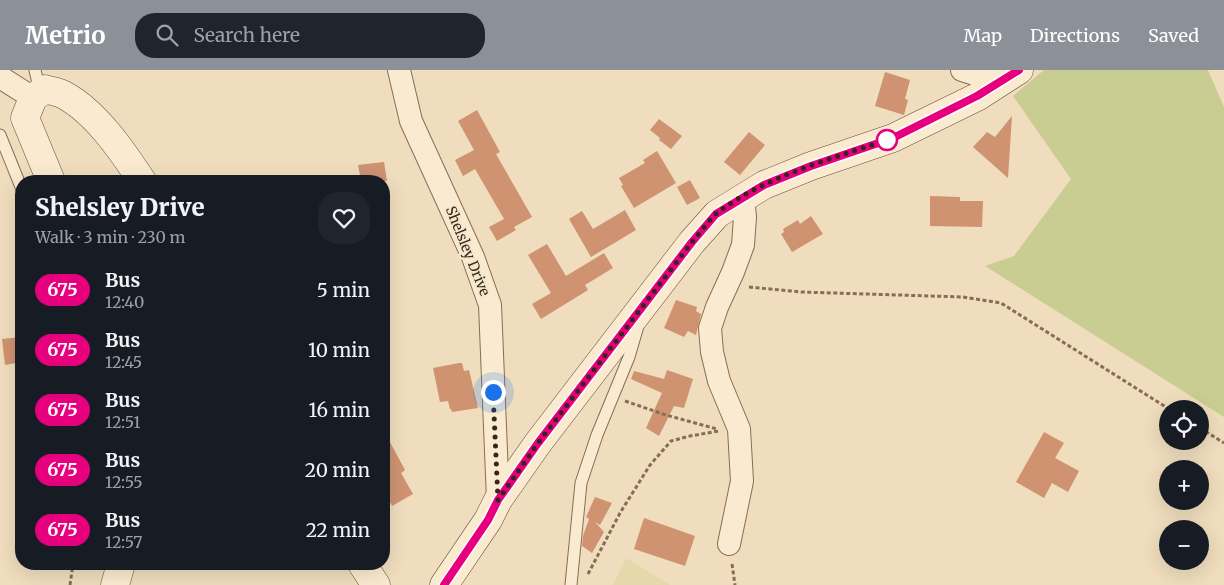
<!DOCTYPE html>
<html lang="en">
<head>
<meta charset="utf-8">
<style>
  :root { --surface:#171b24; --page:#20242c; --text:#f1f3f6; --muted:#9ea1a6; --accent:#8c9099 }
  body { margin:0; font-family:Merriweather,serif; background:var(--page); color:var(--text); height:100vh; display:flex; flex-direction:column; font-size:19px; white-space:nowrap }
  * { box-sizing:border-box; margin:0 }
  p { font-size:16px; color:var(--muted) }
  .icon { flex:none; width:28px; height:28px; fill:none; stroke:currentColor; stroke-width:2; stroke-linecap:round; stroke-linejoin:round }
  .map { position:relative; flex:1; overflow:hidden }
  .drawer { position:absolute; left:15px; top:105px; width:375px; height:395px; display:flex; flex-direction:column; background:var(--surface); border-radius:20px; box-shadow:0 5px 20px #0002 }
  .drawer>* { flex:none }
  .badge { padding:0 10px; border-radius:16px; font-size:18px; line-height:32px }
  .fabs { position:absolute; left:1159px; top:330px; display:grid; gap:10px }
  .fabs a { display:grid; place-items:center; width:50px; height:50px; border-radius:50%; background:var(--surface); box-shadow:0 5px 20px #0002; font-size:25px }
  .you { position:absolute; width:25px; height:25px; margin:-12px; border:4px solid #fff; border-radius:50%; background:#1a73e8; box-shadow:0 0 0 8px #1a73e833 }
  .map>.badge { position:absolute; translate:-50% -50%; box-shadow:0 0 0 2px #fff }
  .round { display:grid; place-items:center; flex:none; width:52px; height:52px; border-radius:20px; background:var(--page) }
  .head { display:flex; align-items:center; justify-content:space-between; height:85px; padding:0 20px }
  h1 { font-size:24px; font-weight:800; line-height:38px }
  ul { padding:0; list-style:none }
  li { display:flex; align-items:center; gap:15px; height:60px; padding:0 20px }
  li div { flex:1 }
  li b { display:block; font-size:19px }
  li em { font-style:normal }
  li .badge { min-width:55px; font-weight:700; text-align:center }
  header { display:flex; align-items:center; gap:30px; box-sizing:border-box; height:70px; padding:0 25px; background:var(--accent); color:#fff }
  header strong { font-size:24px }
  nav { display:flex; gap:28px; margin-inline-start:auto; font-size:18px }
  .search { width:350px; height:45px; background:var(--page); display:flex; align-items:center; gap:12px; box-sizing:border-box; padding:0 18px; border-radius:20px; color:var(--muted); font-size:19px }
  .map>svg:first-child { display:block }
</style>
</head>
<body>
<header>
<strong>Metrio</strong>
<div class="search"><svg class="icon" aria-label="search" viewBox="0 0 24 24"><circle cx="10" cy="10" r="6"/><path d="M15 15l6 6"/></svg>Search here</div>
<nav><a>Map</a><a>Directions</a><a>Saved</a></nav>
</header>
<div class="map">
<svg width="1224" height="515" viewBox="0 0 1224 515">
  <rect width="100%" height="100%" fill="#efddbd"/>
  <polygon fill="#e5d8aa" points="626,488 670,515 613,515"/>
  <polygon fill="#c9cd91" points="1044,0 1208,0 1224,37 1224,347 985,196 1014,186 1071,109 1013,26"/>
  <g fill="#cf9371">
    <polygon points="885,2 910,10 905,29 908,30 904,45 875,36"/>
    <polygon points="477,40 500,82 496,84 532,147 514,157 516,160 497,171 489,157 504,149 475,99 463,106 455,90 474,80 458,51"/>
    <polygon points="1012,46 1008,108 973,77 987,62 995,67"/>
    <polygon points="659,49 682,66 671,79 659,70 660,68 650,60"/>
    <polygon points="749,62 765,75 740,105 724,92"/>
    <polygon points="657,81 676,113 634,138 621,116 623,115 619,108 645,93 643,90"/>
    <polygon points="384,92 387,111 361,111 358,95"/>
    <polygon points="690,110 700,128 687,135 677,117"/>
    <polygon points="930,126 960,127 960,131 983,131 982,157 930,156"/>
    <polygon points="625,140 636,160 591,187 569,149 582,141 593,159"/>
    <polygon points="811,146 823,164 792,182 781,164 784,162 783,159 798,150 800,154"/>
    <polygon points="547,174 566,206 604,183 613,198 585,215 588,220 541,249 532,234 551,223 528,185"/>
    <polygon points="676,230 697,237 696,241 701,244 696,265 688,261 684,267 664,258"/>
    <polygon points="21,267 21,292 5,295 2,269"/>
    <polygon points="459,293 462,293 464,301 469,300 478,338 452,342 451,339 450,339 448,331 440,332 433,298"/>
    <polygon points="667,300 693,309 684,338 674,336 659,366 646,358 662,323 631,309 634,301 664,309"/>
    <polygon points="384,361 405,400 401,403 413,424 392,436 384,420"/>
    <polygon points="1044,362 1064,373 1055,388 1079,401 1068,422 1052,413 1044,428 1016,412"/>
    <polygon points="595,427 612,433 600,455 595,452 604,462 592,483 582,476 583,466 589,449 586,447"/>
    <polygon points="644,448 695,466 685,496 634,479"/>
  </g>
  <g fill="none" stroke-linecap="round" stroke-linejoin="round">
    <g stroke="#876d56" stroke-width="13">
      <g id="lane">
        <polyline points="35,0 40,22"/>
        <polyline points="0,65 21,117"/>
        <polyline points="571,515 581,413 597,365 629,287 638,256"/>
      </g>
    </g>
    <g stroke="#876d56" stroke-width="24">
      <g id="street">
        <polyline points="399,0 411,51 473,187 490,235 498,430"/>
        <polyline points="962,0 1000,12"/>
        <polyline points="0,7 33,28"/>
        <polyline points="729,474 742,411 739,359 719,311 712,282 710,258 717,237 733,202 743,175 745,147 743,127"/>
      </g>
    </g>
    <g stroke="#694e39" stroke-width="29">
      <g id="secondary">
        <path d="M51 111 25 48 33 28 45 19C51 21 59 22 64 25 96 42 123 82 142 111"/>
        <polyline points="362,494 376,515"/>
        <polyline points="115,515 121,494"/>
        <polyline points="444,515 488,450 498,430 538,373 692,172 717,144 764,115 811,96 893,68 977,27 1019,0"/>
      </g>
    </g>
    <g stroke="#876d56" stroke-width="3" stroke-dasharray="4 2.5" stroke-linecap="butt">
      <polyline points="749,217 801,222 963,227 1001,233 1169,339"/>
      <polyline points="625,331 666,345 717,359"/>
      <polyline points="1200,358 1224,373"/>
      <polyline points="732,494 735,515"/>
      <polyline points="588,504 620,443 650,395 671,371 690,366 719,361"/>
      <polyline points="70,515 73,494"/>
    </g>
    <use href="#lane" stroke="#faebd0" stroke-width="11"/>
    <use href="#street" stroke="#faebd0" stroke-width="22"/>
    <use href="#secondary" stroke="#faebd0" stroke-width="28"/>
  </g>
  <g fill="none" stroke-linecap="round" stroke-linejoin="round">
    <g stroke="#fff" stroke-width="11">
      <polyline id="line" points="444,515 488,450 498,430 538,373 692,172 716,144 764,115 811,96 893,68 977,26 1019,0"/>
    </g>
    <use href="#line" stroke="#e6007e" stroke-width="8"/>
    <path stroke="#36261b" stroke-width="5" stroke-dasharray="0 9" d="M493 322 498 430 538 373 692 172C700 163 708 151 717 143 765 106 837 87 893 68L887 70"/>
  </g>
  <circle fill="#fff" stroke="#e6007e" stroke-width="2.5" cx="887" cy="70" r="10"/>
  <g text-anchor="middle" stroke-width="5" stroke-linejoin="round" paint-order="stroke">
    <g font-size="14" fill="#36261b" stroke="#f6e8cd">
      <text transform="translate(468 181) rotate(68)" y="5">Shelsley Drive</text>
    </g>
  </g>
</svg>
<div class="fabs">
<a><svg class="icon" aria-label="locate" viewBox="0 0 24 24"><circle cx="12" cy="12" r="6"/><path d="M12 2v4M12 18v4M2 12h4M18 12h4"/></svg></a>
<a>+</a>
<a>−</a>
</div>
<div class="you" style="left:493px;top:322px"></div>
<section class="drawer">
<div class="head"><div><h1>Shelsley Drive</h1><p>Walk · 3 min · 230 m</p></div><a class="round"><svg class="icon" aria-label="heart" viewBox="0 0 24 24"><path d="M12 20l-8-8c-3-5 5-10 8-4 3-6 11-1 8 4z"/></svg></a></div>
<ul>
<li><span class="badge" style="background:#e6007e;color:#fff">675</span><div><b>Bus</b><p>12:40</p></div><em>5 min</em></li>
<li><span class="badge" style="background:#e6007e;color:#fff">675</span><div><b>Bus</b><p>12:45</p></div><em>10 min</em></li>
<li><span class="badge" style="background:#e6007e;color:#fff">675</span><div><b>Bus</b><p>12:51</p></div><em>16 min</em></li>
<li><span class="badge" style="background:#e6007e;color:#fff">675</span><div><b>Bus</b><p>12:55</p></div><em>20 min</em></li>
<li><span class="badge" style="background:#e6007e;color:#fff">675</span><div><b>Bus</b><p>12:57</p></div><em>22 min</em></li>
</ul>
</section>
</div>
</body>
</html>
